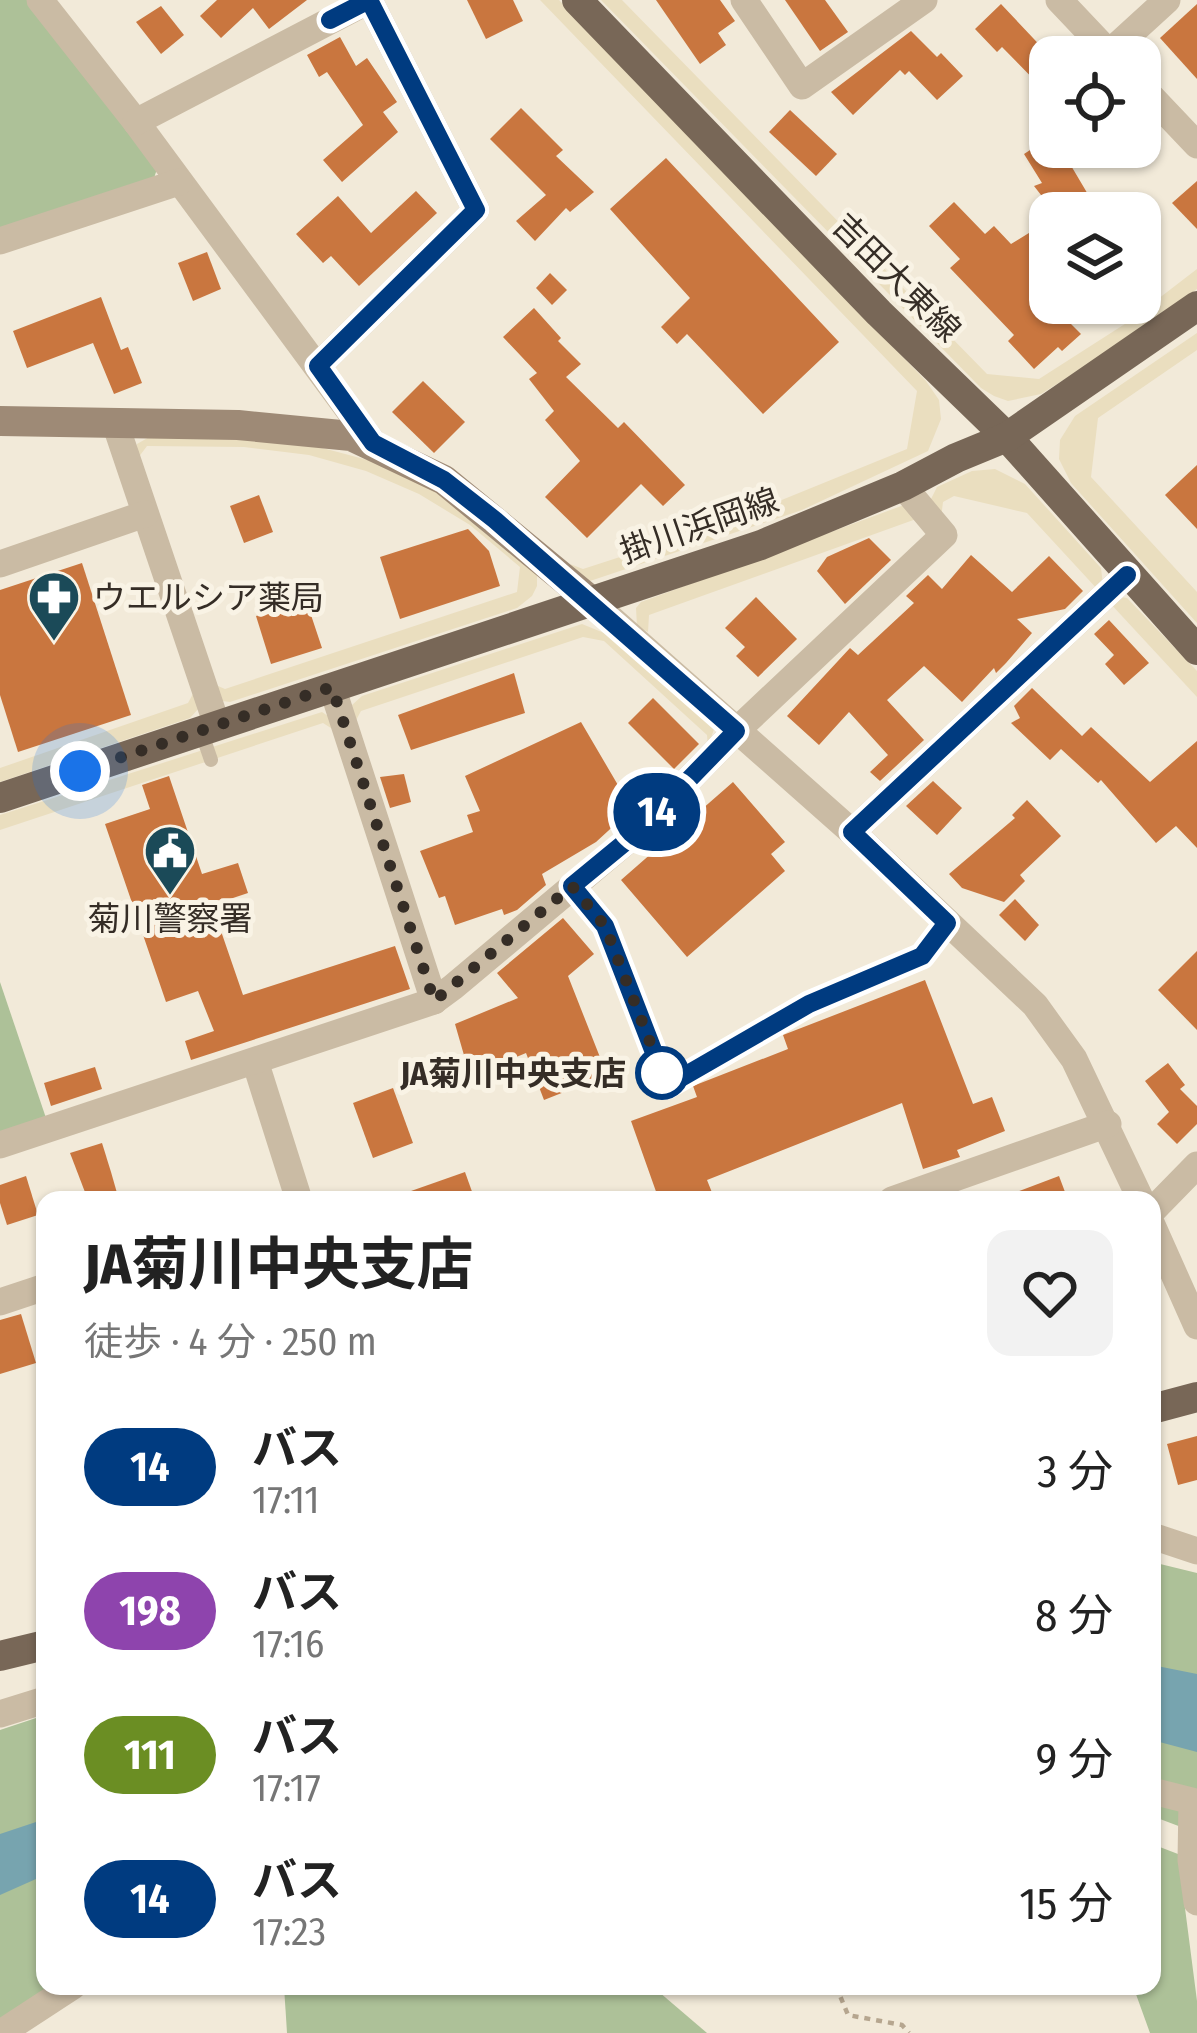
<!DOCTYPE html>
<html lang="ja">
<head>
<meta charset="utf-8">
<style>
  :root { --surface:#fff; --page:#f2f2f2; --text:#222; --muted:#767676 }
  body { margin:0; font-family:"Fira Sans Condensed","Noto Sans JP",sans-serif; background:var(--page); color:var(--text); height:100vh; display:flex; flex-direction:column; font-size:45px; white-space:nowrap }
  * { box-sizing:border-box; margin:0 }
  p { font-size:39px; color:var(--muted) }
  .icon { flex:none; width:66px; height:66px; fill:none; stroke:currentColor; stroke-width:2; stroke-linecap:round; stroke-linejoin:round }
  .map { position:relative; flex:1; overflow:hidden }
  .side { position:absolute; left:36px; top:1191px; width:1125px; height:804px; display:flex; flex-direction:column; background:var(--surface); border-radius:24px; box-shadow:0 3px 9px #0004 }
  .side>* { flex:none }
  .badge { padding:0 24px; border-radius:39px; font-size:42px; line-height:78px }
  .buttons { position:absolute; left:1029px; top:36px; display:grid; gap:24px }
  .buttons a { display:grid; place-items:center; width:132px; height:132px; border-radius:24px; background:var(--surface); box-shadow:0 3px 9px #0004; font-size:60px }
  .you { position:absolute; width:60px; height:60px; margin:-30px; border:9px solid #fff; border-radius:50%; background:#1a73e8; box-shadow:0 0 0 18px #1a73e833 }
  .map>.badge { position:absolute; translate:-50% -50%; box-shadow:0 0 0 6px #fff }
  .round { display:grid; place-items:center; flex:none; width:126px; height:126px; border-radius:24px; background:var(--page) }
  .overview { display:flex; align-items:center; justify-content:space-between; height:204px; padding:0 48px }
  h1 { font-size:57px; font-weight:700; line-height:90px }
  ul { padding:0; list-style:none }
  li { display:flex; align-items:center; gap:36px; height:144px; padding:0 48px }
  li div { flex:1 }
  li b { display:block; font-size:45px }
  li em { font-style:normal }
  li .badge { min-width:132px; font-weight:700; text-align:center }
  .map>svg:first-child { display:block }
</style>
</head>
<body>
<div class="map">
<svg width="1197" height="2033" viewBox="0 0 1197 2033">
  <rect width="100%" height="100%" fill="#f2ead9"/>
  <g fill="#adc198">
    <polygon points="0,0 30,0 157,169 153,181 0,230"/>
    <polygon points="0,982 46,1118 0,1134"/>
    <polygon points="1152,1562 1197,1573 1197,1833 1152,1816"/>
    <polygon points="45,1715 45,1986 51,1986 0,2019 0,1730"/>
    <polygon points="1152,1844 1178,1854 1197,2001 1197,2033 1150,2033 1133,1986 1152,1986"/>
    <polygon points="284,1986 652,1986 707,2033 287,2033"/>
  </g>
  <g fill="#eadebf">
    <polygon points="540,0 559,0 926,381 939,400 941,419 928,451 802,510 596,579 587,582 570,564 583,569 725,523 907,449 917,391"/>
    <polygon points="601,0 622,0 987,374 1039,379 1128,322 1197,269 1197,289 1135,335 1041,394 1008,401 994,396 981,388"/>
    <polygon points="1197,333 1197,350 1098,418 1091,477 1197,592 1197,623 1071,483 1059,459 1060,440 1075,416"/>
    <polygon points="151,436 300,442 379,463 456,502 537,575 537,586 532,596 517,608 230,702 222,701 211,683 225,689 517,592 520,567 470,525 419,494 366,471 309,455 244,447 147,446 138,458 137,444"/>
    <polygon points="995,469 1025,484 1101,568 1103,585 1099,591 1027,513 954,496 943,502 941,518 930,501 937,487 972,471"/>
    <polygon points="904,505 919,518 649,615 648,632 637,626 636,608 641,602"/>
    <polygon points="1121,597 1127,598 1197,671 1197,697 1109,602"/>
    <polygon points="582,624 609,635 714,729 708,747 707,735 604,641 583,637 361,711 354,724 352,705 362,696"/>
    <polygon points="195,690 199,708 190,718 0,782 0,768 188,703"/>
    <polygon points="322,712 328,716 334,730 323,723 0,830 0,815"/>
  </g>
  <g fill="#77a4af">
    <polygon points="1152,1665 1197,1674 1197,1752 1152,1740"/>
    <polygon points="45,1819 45,1875 0,1895 0,1834"/>
  </g>
  <g fill="#c9763f">
    <polygon points="217,0 307,0 269,29 253,8 221,38 200,16"/>
    <polygon points="467,0 513,0 523,21 486,39"/>
    <polygon points="656,0 720,0 735,21 718,33 726,45 700,64"/>
    <polygon points="785,0 825,0 848,32 820,51"/>
    <polygon points="1001,4 1050,56 1050,96 1002,47 997,52 975,29"/>
    <polygon points="1197,4 1197,79 1160,38"/>
    <polygon points="161,6 184,35 161,54 136,22"/>
    <polygon points="911,31 937,57 941,53 963,76 937,100 909,71 905,75 900,70 853,115 831,92"/>
    <polygon points="340,37 356,66 367,58 397,102 383,112 398,132 342,182 323,160 363,125 327,72 319,77 307,55"/>
    <polygon points="521,108 563,150 556,156 594,192 570,212 566,208 535,241 516,221 546,195 490,139"/>
    <polygon points="790,110 837,154 816,176 769,132"/>
    <polygon points="1050,137 1050,147 1060,147 1099,213 1055,213 1034,186 1042,183 1024,154"/>
    <polygon points="666,158 839,342 763,414 687,334 677,344 661,327 690,298 610,209"/>
    <polygon points="1197,181 1197,229 1172,203"/>
    <polygon points="416,191 437,213 359,286 331,256 323,263 296,234 338,196 371,233"/>
    <polygon points="954,202 985,234 994,226 1011,244 1050,220 1050,303 1081,334 1062,351 1058,347 1034,369 1008,341 1014,335 950,268 960,259 929,226"/>
    <polygon points="207,252 221,289 193,301 178,263"/>
    <polygon points="550,273 567,290 552,305 536,288"/>
    <polygon points="101,297 121,350 128,347 142,383 114,394 93,343 27,368 13,331"/>
    <polygon points="534,308 561,338 558,341 581,364 566,377 618,428 624,422 685,485 663,506 641,484 587,538 545,497 580,461 545,420 554,411 529,379 537,373 503,337"/>
    <polygon points="423,381 465,422 434,453 392,412"/>
    <polygon points="1197,465 1197,529 1165,495"/>
    <polygon points="259,495 273,532 244,543 230,506"/>
    <polygon points="468,529 489,551 500,586 400,619 380,557"/>
    <polygon points="869,538 891,560 845,604 817,571 827,557"/>
    <polygon points="971,555 1012,592 1049,556 1083,591 1065,609 1017,619 1032,633 1006,663 996,673 994,668 962,702 924,666 887,700 924,740 880,781 870,772 888,755 849,712 819,745 787,716 850,648 858,655 914,603 906,596 928,575 942,589"/>
    <polygon points="82,563 131,715 18,752 0,695 0,590"/>
    <polygon points="756,597 797,639 758,677 736,656 745,647 725,628"/>
    <polygon points="306,600 322,648 271,664 256,616"/>
    <polygon points="1109,620 1149,663 1124,685 1105,664 1114,655 1094,634"/>
    <polygon points="514,673 525,713 411,750 398,715"/>
    <polygon points="1032,688 1082,736 1091,727 1150,782 1197,741 1197,848 1176,826 1156,843 1101,780 1098,783 1061,749 1050,760 1011,723 1020,718 1014,706"/>
    <polygon points="653,698 699,744 674,769 628,723"/>
    <polygon points="581,722 632,809 596,842 542,874 546,885 517,910 504,915 502,909 455,925 445,896 439,898 420,851 473,832 467,815 480,811 465,776"/>
    <polygon points="404,774 411,802 390,808 380,777"/>
    <polygon points="169,776 202,874 238,863 248,893 212,905 243,995 395,946 410,989 191,1060 185,1041 214,1031 198,991 166,1002 105,824 150,809 142,785"/>
    <polygon points="933,781 962,808 937,835 906,806"/>
    <polygon points="733,782 785,842 771,854 785,871 687,957 621,880"/>
    <polygon points="1027,800 1061,836 1020,875 1025,881 1004,902 962,888 949,874 1015,818 1012,815"/>
    <polygon points="1015,899 1039,925 1025,941 999,915"/>
    <polygon points="563,918 594,954 568,976 607,1075 544,1100 526,1053 470,1076 455,1024 518,998 497,973"/>
    <polygon points="1197,951 1197,1030 1158,990"/>
    <polygon points="925,980 973,1104 992,1097 1005,1131 957,1150 960,1157 923,1169 902,1103 707,1180 715,1200 659,1200 631,1121 697,1097 693,1086 788,1049 783,1035"/>
    <polygon points="1168,1063 1185,1085 1180,1089 1197,1106 1197,1124 1177,1144 1157,1124 1169,1112 1145,1081"/>
    <polygon points="95,1067 102,1089 51,1106 44,1083"/>
    <polygon points="393,1088 413,1143 373,1158 353,1103"/>
    <polygon points="102,1143 111,1172 119,1200 88,1200 70,1153"/>
    <polygon points="465,1172 475,1200 395,1200 394,1197"/>
    <polygon points="26,1176 38,1215 7,1225 0,1203 0,1185"/>
    <polygon points="1059,1176 1068,1200 1001,1200 1001,1198"/>
    <polygon points="21,1314 36,1363 0,1374 0,1320"/>
    <polygon points="1197,1436 1197,1480 1178,1485 1167,1444"/>
  </g>
  <g fill="none" stroke-linecap="round" stroke-linejoin="round">
    <polyline stroke="#b6a68f" stroke-width="4.5" stroke-dasharray="6 6" stroke-linecap="butt" points="836,1986 848,2015 902,2025 909,2033"/>
    <g stroke="#cabba4" stroke-width="14">
      <polyline points="201,731 211,760"/>
      <polyline points="571,886 605,926 667,1086 809,1004 922,956 948,923"/>
    </g>
    <g stroke="#cabba4" stroke-width="27">
      <polyline points="40,0 136,122 373,443"/>
      <polyline points="744,0 802,86 924,0"/>
      <polyline points="1059,0 1113,57"/>
      <polyline points="1109,53 1167,0"/>
      <polyline points="1140,85 1197,145"/>
      <polyline points="136,122 370,0"/>
      <polyline points="0,241 179,182"/>
      <polyline points="318,366 476,210 369,0"/>
      <polyline points="115,423 217,725"/>
      <polyline points="0,564 145,514"/>
      <polyline points="590,600 852,832 1035,1005 1074,1059 1141,1200"/>
      <polyline points="332,687 434,1001"/>
      <polyline points="852,832 1127,575"/>
      <polyline points="255,1061 299,1200"/>
      <polyline points="0,1145 434,1001 453,987 640,830 736,731 944,535 903,486"/>
      <polyline points="892,1200 1108,1124"/>
      <polyline points="1152,1211 1197,1165"/>
      <polyline points="1152,1225 1197,1326"/>
      <polyline points="0,1302 45,1287"/>
      <polyline points="1152,1536 1197,1551"/>
      <polyline points="0,1714 45,1700"/>
      <polyline points="1152,1791 1192,1801 1191,1860 1197,1902"/>
      <polyline points="1,2033 73,1986"/>
    </g>
    <polyline stroke="#9e8a76" stroke-width="30" points="0,421 238,425 351,436 444,480 590,600"/>
    <g stroke="#786757" stroke-width="30">
      <polyline points="577,0 879,313 1007,437 1197,650"/>
      <polyline points="0,798 761,545 903,486 956,458 1007,437 1197,306"/>
      <polyline points="1152,1409 1197,1397"/>
      <polyline points="0,1656 45,1645"/>
    </g>
  </g>
  <g fill="none" stroke-linecap="round" stroke-linejoin="round">
    <g stroke="#fff" stroke-width="27">
      <polyline id="line" points="330,20 369,0 476,210 318,366 373,443 444,480 495,520 736,731 640,830 572,886 605,926 667,1086 809,1004 922,956 947,923 852,832 1127,575"/>
    </g>
    <use href="#line" stroke="#003b80" stroke-width="18"/>
    <polyline stroke="#352d26" stroke-width="12" stroke-dasharray="0 21.6" points="80,771 332,687 434,1001 572,886 605,926 667,1086 662,1073"/>
  </g>
  <defs>
    <g id="pharmacy-pin" transform="scale(2.7)"><path d="M0 17L-7.5 6A9.5 9.5 0 1 1 7.5 6Z" fill="#1b4a58" stroke="#f9f3e5"/><path d="M-2-6h4v4h4v4h-4v4h-4v-4h-4v-4h4Z" fill="#fff"/></g>
    <g id="civic-pin" transform="scale(2.7)"><path d="M0 17L-7.5 6A9.5 9.5 0 1 1 7.5 6Z" fill="#1b4a58" stroke="#f9f3e5"/><path d="M-.6-6.5H3V-4.5H.6V-3L4-1V1h2V6H-6V1h2V-1L-.6-3ZM-1.2 2.5V6h2.4V2.5Z" fill="#fff"/></g>
  </defs>
  <g fill-rule="evenodd">
    <use href="#pharmacy-pin" x="54" y="597"/>
    <use href="#civic-pin" x="170" y="851"/>
  </g>
  <circle fill="#fff" stroke="#003b80" stroke-width="6" cx="662" cy="1073" r="24"/>
  <g text-anchor="middle" stroke-width="10" stroke-linejoin="round" paint-order="stroke">
    <g font-size="33" fill="#352d26" stroke="#f9f3e5">
      <text transform="translate(897 277) rotate(45)" y="12">吉田大東線</text>
      <text transform="translate(699 525) rotate(-19)" y="12">掛川浜岡線</text>
    </g>
    <g font-size="33" fill="#352d26" stroke="#f9f3e5" text-anchor="start">
      <text x="93" y="609">ウエルシア薬局</text>
      <text x="170" y="930" text-anchor="middle">菊川警察署</text>
    </g>
    <g font-size="33" font-weight="bold" fill="#352d26" stroke="#f9f3e5" text-anchor="end">
      <text x="626" y="1085">JA菊川中央支店</text>
    </g>
  </g>
</svg>
<div class="buttons">
<a><svg class="icon" aria-label="locate" viewBox="0 0 24 24"><circle cx="12" cy="12" r="6"/><path d="M12 2v4M12 18v4M2 12h4M18 12h4"/></svg></a>
<a><svg class="icon" aria-label="layers" viewBox="0 0 24 24"><path d="M12 4l9 5-9 5-9-5zM3 14l9 5 9-5"/></svg></a>
</div>
<div class="you" style="left:80px;top:771px"></div>
<b class="badge" style="left:657px;top:812px;background:#003b80;color:#fff">14</b>
<section class="side">
<div class="overview"><div><h1>JA菊川中央支店</h1><p>徒歩 · 4 分 · 250 m</p></div><a class="round"><svg class="icon" aria-label="heart" viewBox="0 0 24 24"><path d="M12 20l-8-8c-3-5 5-10 8-4 3-6 11-1 8 4z"/></svg></a></div>
<ul>
<li><span class="badge" style="background:#003b80;color:#fff">14</span><div><b>バス</b><p>17:11</p></div><em>3 分</em></li>
<li><span class="badge" style="background:#8e44ad;color:#fff">198</span><div><b>バス</b><p>17:16</p></div><em>8 分</em></li>
<li><span class="badge" style="background:#6b8e23;color:#fff">111</span><div><b>バス</b><p>17:17</p></div><em>9 分</em></li>
<li><span class="badge" style="background:#003b80;color:#fff">14</span><div><b>バス</b><p>17:23</p></div><em>15 分</em></li>
</ul>
</section>
</div>
</body>
</html>
